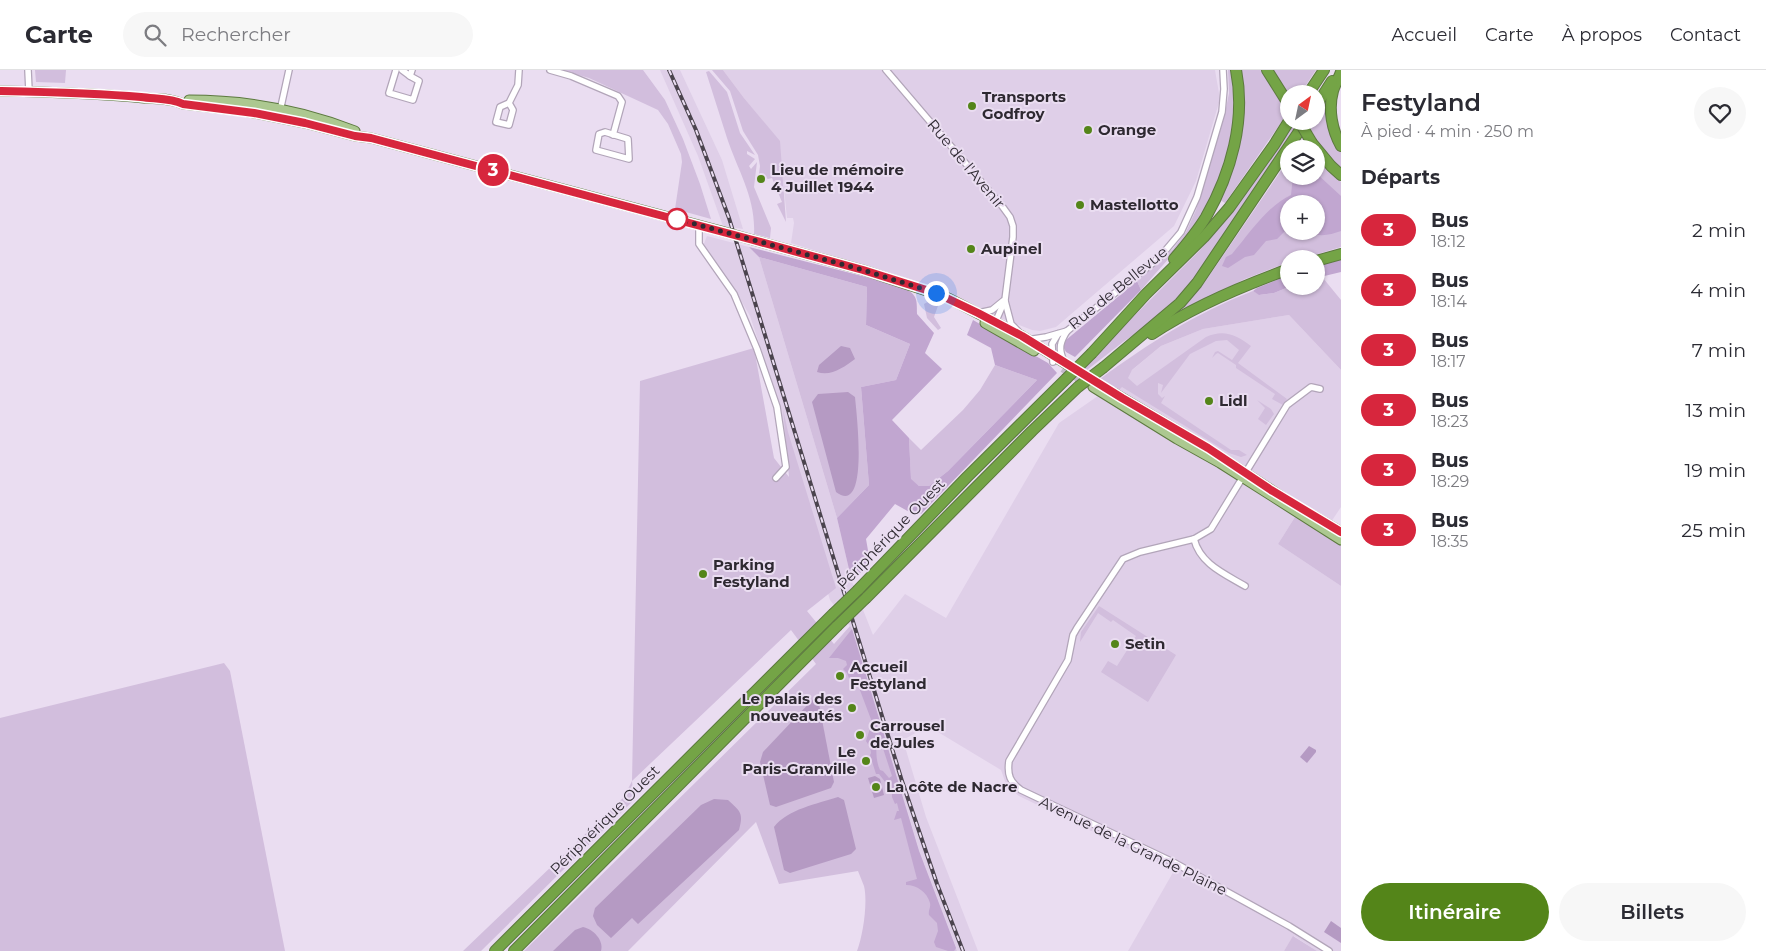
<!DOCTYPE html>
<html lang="fr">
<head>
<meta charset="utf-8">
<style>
  :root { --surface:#fff; --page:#f7f7f7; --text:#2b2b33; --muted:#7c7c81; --line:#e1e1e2; --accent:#548519 }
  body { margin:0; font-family:Montserrat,sans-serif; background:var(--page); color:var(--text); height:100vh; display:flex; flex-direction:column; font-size:19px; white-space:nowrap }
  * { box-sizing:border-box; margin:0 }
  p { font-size:16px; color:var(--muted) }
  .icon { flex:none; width:28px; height:28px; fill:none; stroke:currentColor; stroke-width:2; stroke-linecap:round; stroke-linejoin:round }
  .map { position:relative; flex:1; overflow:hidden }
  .side { display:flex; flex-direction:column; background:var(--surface); width:425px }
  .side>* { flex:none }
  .badge { padding:0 10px; border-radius:16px; font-size:18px; line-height:32px }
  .needle { width:32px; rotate:33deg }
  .controls { position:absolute; left:1280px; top:15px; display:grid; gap:10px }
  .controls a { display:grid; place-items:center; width:45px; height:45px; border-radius:50%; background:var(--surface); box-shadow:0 1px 4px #0004; font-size:25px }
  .you { position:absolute; width:25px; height:25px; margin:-12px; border:4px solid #fff; border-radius:50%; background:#1a73e8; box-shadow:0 0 0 8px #1a73e833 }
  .map>.badge { position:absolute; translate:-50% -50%; box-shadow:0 0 0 2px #fff }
  h2 { padding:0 20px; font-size:19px; line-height:45px }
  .round { display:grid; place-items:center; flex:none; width:52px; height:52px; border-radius:26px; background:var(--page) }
  .headline { display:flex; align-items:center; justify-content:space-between; height:85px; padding:0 20px }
  h1 { font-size:24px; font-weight:600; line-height:38px }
  .action { display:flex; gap:10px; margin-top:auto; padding:10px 20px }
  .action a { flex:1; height:58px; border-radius:30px; background:var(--accent); color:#fff; font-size:20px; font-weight:600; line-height:58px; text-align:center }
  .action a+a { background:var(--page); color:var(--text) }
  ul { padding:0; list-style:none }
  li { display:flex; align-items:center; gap:15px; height:60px; padding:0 20px }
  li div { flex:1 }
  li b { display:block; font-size:19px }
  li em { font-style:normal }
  li .badge { min-width:55px; font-weight:700; text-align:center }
  header { display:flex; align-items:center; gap:30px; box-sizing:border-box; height:70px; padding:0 25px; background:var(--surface); border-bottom:1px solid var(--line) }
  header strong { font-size:24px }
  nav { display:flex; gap:28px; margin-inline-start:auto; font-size:18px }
  .search { width:350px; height:45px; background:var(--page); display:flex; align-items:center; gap:12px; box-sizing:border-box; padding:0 18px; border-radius:28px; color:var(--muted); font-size:19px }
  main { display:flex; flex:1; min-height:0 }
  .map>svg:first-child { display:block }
</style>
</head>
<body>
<header>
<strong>Carte</strong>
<div class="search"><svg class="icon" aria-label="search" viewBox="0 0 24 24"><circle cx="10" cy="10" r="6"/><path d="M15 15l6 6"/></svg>Rechercher</div>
<nav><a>Accueil</a><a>Carte</a><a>À propos</a><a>Contact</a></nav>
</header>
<main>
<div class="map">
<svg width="1341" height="881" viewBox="0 0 1341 881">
  <rect width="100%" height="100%" fill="#eaddf1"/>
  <g fill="#dfcfe8">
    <polygon points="660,0 680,0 722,90 743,159 723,156 698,86"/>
    <polygon points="723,0 1215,0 1220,29 1196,111 1174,156 1056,257 1040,261 1032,260 865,196 791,173 794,153 793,148 787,148 779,71 744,28"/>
    <polygon points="707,166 749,177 759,187 837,448 852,512 873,565 905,524 946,548 1059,353 1118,312 1161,276 1203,259 1289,245 1341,300 1341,437 1323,464 1295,447 1278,474 1341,516 1341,881 1317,881 1294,866 1284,881 1128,881 1175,799 1147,788 1019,726 1007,717 1001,700 928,656 903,670 926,747 978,881 957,881 919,781 852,559 830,530 791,400 764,288 750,246 735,220 703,176"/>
  </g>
  <g fill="#d2bedd" fill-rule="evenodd">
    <polygon points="35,0 66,0 65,13 36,12"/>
    <polygon points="561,0 643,0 665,30 683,69 700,114 711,149 675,139 682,92 681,84 668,54 658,40 589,8"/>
    <polygon points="712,0 723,0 744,28 780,71 786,152 777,134 782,132 772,108 768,109 759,104 760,96 758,85 743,61 730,21"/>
    <path d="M1228 0H1232C1237 59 1228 110 1193 159 1177 181 1158 200 1141 220L1137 211 1173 179 1186 162 1196 140 1224 48 1229 23Z"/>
    <path d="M1241 0H1263L1287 44 1225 133 1220 130C1240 89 1249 45 1241 0Z"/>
    <polygon points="1273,0 1316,0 1300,24 1289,25"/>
    <path d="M709 1 727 22 740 63 755 85 747 81V84L755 89 749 96 751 99 757 92 754 117 771 158 770 168 754 164C756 128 738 101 727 68 720 46 713 24 706 2Z"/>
    <polygon points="1328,26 1341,79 1341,101 1323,81 1309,56 1311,51 1316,51 1316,44"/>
    <polygon points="1293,55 1296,60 1196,212 1159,247 1123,272 1087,300 1083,297 1199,181 1229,146"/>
    <path d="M1316 86 1341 112V177L1301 189H1289V192L1245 209 1182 241 1181 238 1205 212 1289 89V106H1316ZM1289 134H1316V161H1289Z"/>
    <polygon points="759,187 867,217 866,255 910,274 896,310 861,317 869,415 837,448"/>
    <path d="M1316 208H1323L1341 230V300L1289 245 1203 259 1161 276 1132 300 1128 308 1137 316 1206 267C1224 259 1236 265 1251 276L1238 293 1287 329 1283 335 1272 329 1275 324 1236 298V295L1218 283 1216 284 1212 288 1215 282 1218 281 1232 290 1239 280 1227 270 1216 271 1190 284 1161 323 1163 315 1158 313V324L1162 328 1165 326 1161 333 1231 380H1239L1247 385 1241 387 1229 383 1122 317 1118 321 1100 309C1149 273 1196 243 1253 221L1260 225 1274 223 1291 216H1316Z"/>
    <polygon points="931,230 939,233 934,247 941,258 938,260 927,248 924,234"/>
    <path d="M754 278 774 388 789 407 783 339 788 362 836 518 807 541 834 574 850 556 852 559 919 781 957 881H857C863 866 868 832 864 816 862 811 860 806 858 801L779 814 756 752 628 881H524L816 594 791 560 632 711 634 730 481 881H463L624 727 632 711 640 311Z"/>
    <polygon points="995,295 1037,310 948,401 929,416 919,416 911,410 909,368 921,380 963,340 980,320"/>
    <polygon points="1257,330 1271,339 1274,344 1266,355 1258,349 1265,338"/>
    <polygon points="1295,447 1341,475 1341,516 1278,474"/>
    <polygon points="1099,536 1176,585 1148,632 1101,602 1108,591 1117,596 1136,566 1113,550 1111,552 1098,543 1080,572 1081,562"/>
    <polygon points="224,593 230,601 285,881 0,881 0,648"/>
    <polygon points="1293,866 1317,881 1284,881"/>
  </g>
  <g fill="#c1a6d0" fill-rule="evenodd">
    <path d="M1316 103 1341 126V161C1330 165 1318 168 1307 161H1316V134H1289V157L1277 169 1266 171 1254 185 1245 187 1228 198 1222 196 1226 187 1232 184C1250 163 1266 137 1291 125L1293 106H1316Z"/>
    <path d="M749 177 901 216C917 225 917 227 917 244L934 263 925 283 942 299 892 350 909 368 911 409 919 416H929L948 401 1037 310 995 295 991 278 967 265 973 250 1048 293 1057 303 921 444H913L895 434 866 469 870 492 852 512 837 448 869 415 861 317 896 310 910 274 866 255 867 217 759 187Z"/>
    <polygon points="1341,188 1341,202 1316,208 1316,195"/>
    <polygon points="1289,205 1289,216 1291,216 1274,223 1259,225 1253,221 1257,218"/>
    <polygon points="1137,211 1141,220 1075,287 1066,282 1062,275 1066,270"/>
    <path d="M852 559 919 781 956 878 954 881H948L936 877 934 872 938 861 937 853 929 845C928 840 931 838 930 833 927 822 917 815 906 815V812L917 809 901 748 894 750 897 741H899L897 733 895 734 892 727V721L879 704H876L870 685 871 683 870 677 866 671 872 652 858 615 852 616 847 603 843 599 847 595 846 591 838 588H829ZM878 663 892 706 889 708 883 701 880 700C875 690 876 674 878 663Z"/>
  </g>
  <g fill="#b59ac3">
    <path d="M841 276 850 278 855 289C844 297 831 307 817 302L819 295Z"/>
    <path d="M848 322 855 327C856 339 870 448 836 422L812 332 818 324Z"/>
    <polygon points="815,627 818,629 834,712 831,718 776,737 770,735 760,692 763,682"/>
    <polygon points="1309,676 1316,680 1316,682 1307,693 1300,687"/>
    <polygon points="875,706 880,709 884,725 874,728 868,708"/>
    <path d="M838 727 844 730 856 779 851 784 790 803 784 800 774 757C788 739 817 734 838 727Z"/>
    <path d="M714 729 728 730C740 741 744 743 739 760L638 854 632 848 611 868 597 855 593 846 595 838 701 735Z"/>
    <polygon points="1331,851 1341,858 1341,873 1324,862"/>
    <path d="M583 857C593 859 604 870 601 881H553L575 860Z"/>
  </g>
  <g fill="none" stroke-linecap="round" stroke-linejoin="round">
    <polyline stroke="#c4b9cb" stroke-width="9" stroke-dasharray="9 4.5" stroke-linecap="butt" points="1063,298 1090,315"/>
    <g stroke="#b2a5b9" stroke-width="8">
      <g id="street">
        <polyline points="28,0 29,21"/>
        <polyline points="396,0 389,23 413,30 419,11 410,6"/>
        <polyline points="402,0 410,6 412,0"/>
        <polyline points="550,0 571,6 618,26 622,32 613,65"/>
        <polyline points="886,0 1002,136 1010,147 1013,156 1013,167 1005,230 995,253"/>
        <polyline points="509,33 513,40 509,55 496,52 500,37 509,33 518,15 519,0"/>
        <polyline points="280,41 289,0"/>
        <polygon points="605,62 628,69 629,89 596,80 599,64"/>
        <polyline points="699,155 699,174 734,224 757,279 777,337 786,397 776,408"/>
        <polyline points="1005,231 1011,254 1018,261"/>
        <polyline points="978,243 992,240 1003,231"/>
        <polyline points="1027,270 1046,267 1067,261 1159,188 1181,162 1197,127 1222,42 1224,19 1223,0"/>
        <path d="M1064 291C1058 279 1060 272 1067 261"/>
        <polyline points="1053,292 1052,274 1058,264"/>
        <path d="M1320 319 1311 317 1287 335 1211 459 1194 469 1140 482 1123 489 1077 558 1073 565 1068 590 1009 691C1007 705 1010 712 1021 720L1173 792 1289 856 1329 881"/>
        <path d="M1194 469C1200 494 1225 504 1245 516"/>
      </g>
    </g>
    <g stroke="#5c793f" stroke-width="11">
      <g id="primary">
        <path d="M0 21C48 22 97 23 144 28 157 29 171 28 183 34L244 41 305 53 355 66 371 68 721 161"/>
        <path d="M189 30C245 30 302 40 355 61"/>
        <polyline points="753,170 863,200 948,228 1022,266 1068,295"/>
        <polyline points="985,253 1034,281"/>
        <polyline points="1093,317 1177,369 1220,393 1341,470"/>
        <polyline points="1114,323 1207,378 1290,432"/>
        <polyline points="1312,445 1341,462"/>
      </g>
    </g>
    <g stroke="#5c793f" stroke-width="12">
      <g id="highway">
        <polyline points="1267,0 1289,35"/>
        <path d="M1341 2C1339 8 1335 14 1333 21 1328 39 1332 60 1341 76"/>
        <polyline points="1308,24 1324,0"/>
        <polyline points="1316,36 1332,11"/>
        <polyline points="1312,73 1331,96 1341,105"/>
        <path d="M1174 189C1185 176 1197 162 1206 147 1231 103 1246 50 1236 0"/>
        <polyline points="1316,191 1341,184"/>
        <path d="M1152 264C1194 236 1242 216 1289 199"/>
        <polyline points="1092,283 1146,224 1204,167 1229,138 1274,75 1289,51"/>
        <polyline points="1104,297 1180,233 1197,213 1306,51"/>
        <polyline points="858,520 967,407 1066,309"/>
        <polyline points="866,528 1032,361 1078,317"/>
        <polyline points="495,881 833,544"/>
        <polyline points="514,881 837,556"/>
      </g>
    </g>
    <use href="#street" stroke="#fff" stroke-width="5.5"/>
    <use href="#primary" stroke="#acc890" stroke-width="9"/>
    <use href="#highway" stroke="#74a446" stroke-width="10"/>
    <g stroke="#4b444e" stroke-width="4">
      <polyline id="rail" points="669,0 696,60 729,148 902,711 937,814 963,881"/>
    </g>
    <use href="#rail" stroke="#eaddf1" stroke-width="2" stroke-dasharray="5.5" stroke-linecap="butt"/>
    <g stroke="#5c793f" stroke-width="11" stroke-linecap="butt">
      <polyline id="primary-bridge" points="721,161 753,170"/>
    </g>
    <g stroke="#5c793f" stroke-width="12" stroke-linecap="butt">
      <g id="highway-bridge">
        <polyline points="1299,51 1312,73"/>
        <polyline points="1066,309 1092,283"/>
        <polyline points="1078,317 1104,297"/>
        <polyline points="833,544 858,520"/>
        <polyline points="837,556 866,528"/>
      </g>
    </g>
    <use href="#primary-bridge" stroke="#acc890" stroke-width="9"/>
    <use href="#highway-bridge" stroke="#74a446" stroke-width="10"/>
  </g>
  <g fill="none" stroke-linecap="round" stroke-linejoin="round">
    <g stroke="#fff" stroke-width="11">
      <path id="line" d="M0 21C47 22 95 23 141 27 155 29 171 28 183 34L254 43 305 53 355 66 371 68 753 170 863 200 936 223 978 243 1022 266 1122 328 1208 378 1271 420 1341 462"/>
    </g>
    <use href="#line" stroke="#d7263d" stroke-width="8"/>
    <polyline stroke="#2e2931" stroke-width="5" stroke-dasharray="0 9" points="677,149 863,200 936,223"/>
  </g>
  <g fill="#548519" stroke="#eaddf1" stroke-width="2">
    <circle cx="972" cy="36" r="5"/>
    <circle cx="1088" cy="60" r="5"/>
    <circle cx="761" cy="109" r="5"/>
    <circle cx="1080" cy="135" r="5"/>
    <circle cx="971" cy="179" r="5"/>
    <circle cx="1209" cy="331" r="5"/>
    <circle cx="703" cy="504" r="5"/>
    <circle cx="1115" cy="574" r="5"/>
    <circle cx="840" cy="606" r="5"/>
    <circle cx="852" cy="638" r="5"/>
    <circle cx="860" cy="665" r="5"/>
    <circle cx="866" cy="691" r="5"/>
    <circle cx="876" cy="717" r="5"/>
  </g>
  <circle fill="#fff" stroke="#d7263d" stroke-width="2.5" cx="677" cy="149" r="10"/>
  <g text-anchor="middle" stroke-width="4" stroke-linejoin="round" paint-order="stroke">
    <g font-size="15" font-weight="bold" fill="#2e2931" stroke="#eaddf1" text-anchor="start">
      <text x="982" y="32">Transports<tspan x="982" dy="17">Godfroy</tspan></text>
      <text x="1098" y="65">Orange</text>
      <text x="771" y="105">Lieu de mémoire<tspan x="771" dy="17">4 Juillet 1944</tspan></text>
      <text x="1090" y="140">Mastellotto</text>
      <text x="981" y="184">Aupinel</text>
      <text x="1219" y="336">Lidl</text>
      <text x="713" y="500">Parking<tspan x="713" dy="17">Festyland</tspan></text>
      <text x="1125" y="579">Setin</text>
      <text x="850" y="602">Accueil<tspan x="850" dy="17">Festyland</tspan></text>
      <text x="842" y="634" text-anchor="end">Le palais des<tspan x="842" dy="17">nouveautés</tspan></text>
      <text x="870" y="661">Carrousel<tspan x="870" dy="17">de Jules</tspan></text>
      <text x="856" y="687" text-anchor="end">Le<tspan x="856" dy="17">Paris-Granville</tspan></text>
      <text x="886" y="722">La côte de Nacre</text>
    </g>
    <g font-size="15" fill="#2e2931" stroke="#eaddf1">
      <text transform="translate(966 94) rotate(50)" y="5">Rue de l'Avenir</text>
      <text transform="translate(1118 218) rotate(-39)" y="5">Rue de Bellevue</text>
      <text transform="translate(891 464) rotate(-46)" y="5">Périphérique Ouest</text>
      <text transform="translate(605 750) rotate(-45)" y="5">Périphérique Ouest</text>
      <text transform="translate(1133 776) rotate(26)" y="5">Avenue de la Grande Plaine</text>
    </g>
  </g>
</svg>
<div class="controls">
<a><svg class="needle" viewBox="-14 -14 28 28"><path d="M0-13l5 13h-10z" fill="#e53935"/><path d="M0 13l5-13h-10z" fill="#7c7c81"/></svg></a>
<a><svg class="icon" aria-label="layers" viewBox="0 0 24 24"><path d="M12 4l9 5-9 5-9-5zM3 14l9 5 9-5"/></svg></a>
<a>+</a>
<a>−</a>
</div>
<div class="you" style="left:936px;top:223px"></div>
<b class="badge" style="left:493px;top:100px;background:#d7263d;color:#fff">3</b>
</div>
<section class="side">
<div class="headline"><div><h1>Festyland</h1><p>À pied · 4 min · 250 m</p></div><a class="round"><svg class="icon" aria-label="heart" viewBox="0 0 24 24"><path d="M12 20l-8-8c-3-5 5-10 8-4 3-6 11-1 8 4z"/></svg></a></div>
<h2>Départs</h2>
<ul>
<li><span class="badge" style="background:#d7263d;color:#fff">3</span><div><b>Bus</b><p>18:12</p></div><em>2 min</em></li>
<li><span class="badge" style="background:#d7263d;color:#fff">3</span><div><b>Bus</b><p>18:14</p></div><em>4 min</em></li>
<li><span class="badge" style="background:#d7263d;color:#fff">3</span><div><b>Bus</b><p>18:17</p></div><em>7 min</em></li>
<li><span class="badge" style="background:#d7263d;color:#fff">3</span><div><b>Bus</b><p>18:23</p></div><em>13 min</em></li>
<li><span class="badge" style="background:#d7263d;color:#fff">3</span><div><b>Bus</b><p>18:29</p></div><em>19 min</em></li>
<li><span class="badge" style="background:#d7263d;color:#fff">3</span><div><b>Bus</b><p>18:35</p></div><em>25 min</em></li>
</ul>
<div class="action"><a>Itinéraire</a><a>Billets</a></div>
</section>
</main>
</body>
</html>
